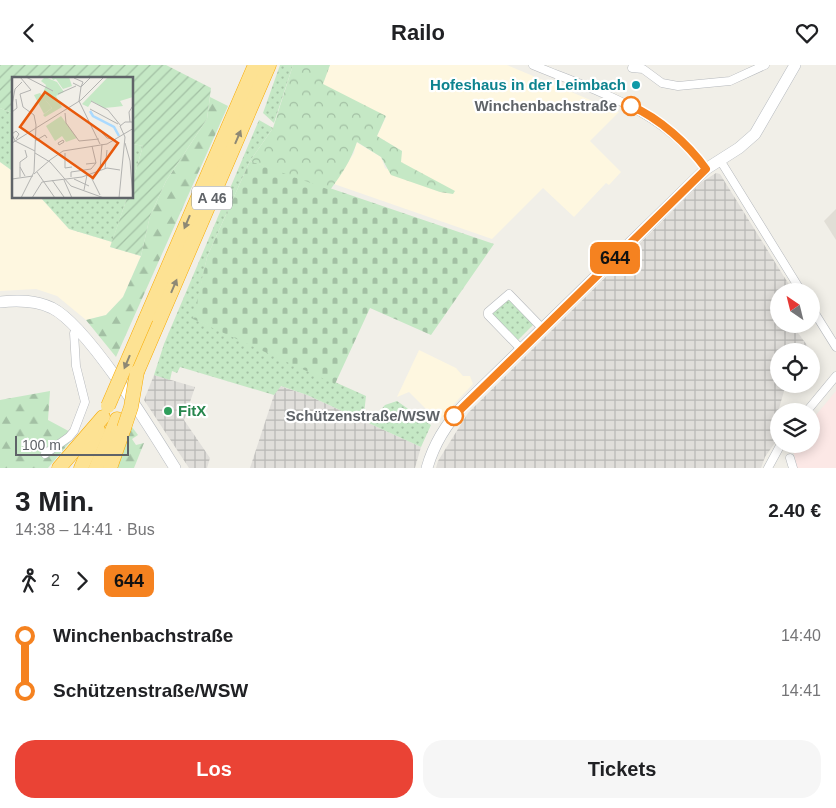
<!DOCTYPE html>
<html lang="de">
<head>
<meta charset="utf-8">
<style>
  :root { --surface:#fff; --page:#f6f6f6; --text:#202124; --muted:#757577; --accent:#ea4335 }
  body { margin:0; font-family:Arial,sans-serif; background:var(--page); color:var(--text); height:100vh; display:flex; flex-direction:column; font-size:19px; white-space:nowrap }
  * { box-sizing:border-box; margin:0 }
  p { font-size:16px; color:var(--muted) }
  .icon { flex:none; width:28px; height:28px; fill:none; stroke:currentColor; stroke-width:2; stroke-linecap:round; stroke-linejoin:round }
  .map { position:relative; height:403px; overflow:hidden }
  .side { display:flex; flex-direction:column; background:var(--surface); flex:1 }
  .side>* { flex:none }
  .badge { padding:0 10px; border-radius:8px; font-size:18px; line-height:32px }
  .needle { width:32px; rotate:325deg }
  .fabs { position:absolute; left:770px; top:218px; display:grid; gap:10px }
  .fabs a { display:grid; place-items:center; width:50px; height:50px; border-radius:50%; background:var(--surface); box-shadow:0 2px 12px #0003; font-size:25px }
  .scale { position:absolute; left:15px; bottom:12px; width:114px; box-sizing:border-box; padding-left:5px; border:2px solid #5f6368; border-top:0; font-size:14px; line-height:18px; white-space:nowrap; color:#5f6368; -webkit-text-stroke:4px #fff; paint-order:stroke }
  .map>.badge { position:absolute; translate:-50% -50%; box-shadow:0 0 0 2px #fff }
  .legs { display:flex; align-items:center; gap:8px; height:55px; padding:0 15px; font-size:16px }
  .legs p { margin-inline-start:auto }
  .head { display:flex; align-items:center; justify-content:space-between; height:85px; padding:0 15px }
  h1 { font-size:28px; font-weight:700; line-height:38px }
  .cta { display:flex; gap:10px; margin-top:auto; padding:10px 15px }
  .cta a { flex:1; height:58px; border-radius:20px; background:var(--accent); color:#fff; font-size:20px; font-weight:700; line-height:58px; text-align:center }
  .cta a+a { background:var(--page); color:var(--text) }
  ul { padding:0 15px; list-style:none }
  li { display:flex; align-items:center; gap:18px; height:55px; font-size:19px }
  li i { display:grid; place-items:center; width:8px; height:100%; margin:0 6px; background:currentColor }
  li i::after { content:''; width:12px; height:12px; margin:-6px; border:4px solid; border-radius:50%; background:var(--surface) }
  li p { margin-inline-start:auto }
  li:first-child i { background:linear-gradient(#0000 50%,currentColor 0) }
  li:last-child i { background:linear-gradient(currentColor 50%,#0000 0) }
  header { display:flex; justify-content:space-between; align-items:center; height:65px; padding:0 15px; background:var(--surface); font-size:22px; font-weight:700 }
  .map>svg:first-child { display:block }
</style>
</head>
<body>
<header><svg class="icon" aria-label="back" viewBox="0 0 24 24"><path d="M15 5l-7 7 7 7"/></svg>Railo<svg class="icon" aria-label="heart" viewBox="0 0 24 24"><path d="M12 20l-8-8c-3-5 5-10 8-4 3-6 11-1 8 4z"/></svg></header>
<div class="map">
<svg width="836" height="403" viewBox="0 0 836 403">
  <defs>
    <pattern id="industrial-grid" width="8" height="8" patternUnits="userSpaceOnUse" patternTransform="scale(1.25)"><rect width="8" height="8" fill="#e0deda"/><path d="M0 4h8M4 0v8" fill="none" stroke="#b9b8b5"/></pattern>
    <pattern id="grass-dots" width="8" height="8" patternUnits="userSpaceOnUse" patternTransform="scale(1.25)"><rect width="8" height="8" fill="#c5e8c5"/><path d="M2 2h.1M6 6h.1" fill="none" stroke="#a3c0a4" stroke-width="1.8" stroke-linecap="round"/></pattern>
    <pattern id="forest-firs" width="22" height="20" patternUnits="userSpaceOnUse" patternTransform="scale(1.25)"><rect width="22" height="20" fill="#c5e8c5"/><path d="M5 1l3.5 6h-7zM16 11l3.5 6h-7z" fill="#a3c0a4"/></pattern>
    <pattern id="cemetery-stones" width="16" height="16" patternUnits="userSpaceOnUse" patternTransform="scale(1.25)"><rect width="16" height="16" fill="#c5e8c5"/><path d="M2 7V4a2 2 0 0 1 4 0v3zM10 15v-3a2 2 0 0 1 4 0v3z" fill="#a3c0a4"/></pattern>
    <pattern id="park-crowns" width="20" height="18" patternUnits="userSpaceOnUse" patternTransform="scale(1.25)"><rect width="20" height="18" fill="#c5e8c5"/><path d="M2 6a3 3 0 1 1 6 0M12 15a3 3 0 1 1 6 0" fill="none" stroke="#a3c0a4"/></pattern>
    <pattern id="garden-furrows" width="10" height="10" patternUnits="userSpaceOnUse" patternTransform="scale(1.25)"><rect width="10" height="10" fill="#c5e8c5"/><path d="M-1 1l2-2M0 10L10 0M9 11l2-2" fill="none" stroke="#a3c0a4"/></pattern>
  </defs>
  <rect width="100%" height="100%" fill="#f1efe8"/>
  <g fill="#fef7e0">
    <polygon points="330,0 507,0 619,47 590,76 621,107 609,120 606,118 574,152 543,123 492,174 334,119 354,88 356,77 381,92 385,103 440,127 400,97 402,86 377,71 386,52 322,19"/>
    <polygon points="0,97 14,107 14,132 41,133 69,164 112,177 110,182 141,191 123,232 106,250 86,255 57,231 36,224 0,226"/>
    <polygon points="419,285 456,303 463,311 470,311 473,319 438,356 409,327 397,332"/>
  </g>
  <g fill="url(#industrial-grid)">
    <polygon points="716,108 720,109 793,226 779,226 779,259 796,259 798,268 810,284 808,286 779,286 779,319 786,319 778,347 779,372 765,392 761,403 436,403 438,396 468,348 702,117"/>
    <polygon points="154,310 195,322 184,355 210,393 207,403 189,403 144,335"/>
    <polygon points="280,321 307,330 421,382 415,403 250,403 274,330"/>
  </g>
  <polygon fill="#e1ded6" points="836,144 836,175 824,156"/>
  <polygon fill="#fce8e6" points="836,326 836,403 797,403 792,379 811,379 811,356"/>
  <g fill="url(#grass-dots)">
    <polygon points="280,0 293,0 274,58 263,48"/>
    <polygon points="0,43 14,49 14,107 0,97"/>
    <polygon points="259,55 273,63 250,96 207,192 194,254 366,331 364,349 374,353 385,340 397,336 431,360 421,382 307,330 281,321 274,330 180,302 177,308 172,306 170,315 154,310 164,279"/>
    <polygon points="133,79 143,81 133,115"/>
    <polygon points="41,133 127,133 112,177 69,164"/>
    <polygon points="507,232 534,259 517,276 491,249"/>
  </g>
  <g fill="url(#forest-firs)">
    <polygon points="210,32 228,41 116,292 86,255 106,250 123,232 141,191 150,151 166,116 207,54"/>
    <polygon points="50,326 48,355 76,370 48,403 0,403 0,335"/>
    <polygon points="132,362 138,370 132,374 136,380 144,378 134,403 117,403"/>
  </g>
  <polygon fill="url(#cemetery-stones)" points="250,96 494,179 431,270 370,243 335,319 193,254 207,192"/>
  <path fill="url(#park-crowns)" d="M293 0H330L323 19 386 51 377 71 402 86 401 97 455 126 453 129 440 127 391 110 381 92 357 77C351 95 342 109 330 125L250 96 273 63Z"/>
  <polygon fill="url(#garden-furrows)" points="0,0 166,0 211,23 207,54 166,116 150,151 141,191 110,182 127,133 132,132 133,115 143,81 133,79 132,14 14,14 14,49 0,43"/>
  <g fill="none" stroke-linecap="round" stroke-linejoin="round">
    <g stroke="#b5b8bc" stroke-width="9">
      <g id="street">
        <path d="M533 0C598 27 661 44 706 104"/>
        <polyline points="632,3 643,4 662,18 678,21 730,16 765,0"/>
        <polyline points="720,95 801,226"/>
        <polyline points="811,242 836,282"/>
        <polyline points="521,284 488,250 488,247 509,229 542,263"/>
        <polyline points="807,346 836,311"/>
        <polyline points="45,389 69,372 74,366 85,337 76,301 74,268 79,264"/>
        <polyline points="790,393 793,403"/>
        <polyline points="768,403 781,379"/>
      </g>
    </g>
    <g stroke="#b6babf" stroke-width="12">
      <g id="secondary">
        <path d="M0 237C18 235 35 235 52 243 88 261 152 366 175 403"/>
        <path d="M427 403C434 378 446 359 464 340L706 104 739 83 755 69 795 0"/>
      </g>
    </g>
    <g stroke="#f9ab00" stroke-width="15">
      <g id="highway">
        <polyline points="146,253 255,0"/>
        <polyline points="137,307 269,0"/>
        <polyline points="59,403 103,352"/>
        <polyline points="81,403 98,365"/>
        <polyline points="96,403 117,354"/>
        <polyline points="110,403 124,363"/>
      </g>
    </g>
    <use href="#street" stroke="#fff" stroke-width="8"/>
    <use href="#secondary" stroke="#fff" stroke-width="11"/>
    <use href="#highway" stroke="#fde293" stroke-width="14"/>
    <g stroke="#f9ab00" stroke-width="15" stroke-linecap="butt">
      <g id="highway-bridge">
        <polyline points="108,341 146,253"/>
        <polyline points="124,363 131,342 137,307"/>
      </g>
    </g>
    <use href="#highway-bridge" stroke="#fde293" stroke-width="14"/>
  </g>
  <defs><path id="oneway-solid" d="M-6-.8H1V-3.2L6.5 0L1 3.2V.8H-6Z" transform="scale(1.25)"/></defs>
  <g fill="#8e8975">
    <use href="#oneway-solid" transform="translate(238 72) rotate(-67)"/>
    <use href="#oneway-solid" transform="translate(187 157) rotate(113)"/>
    <use href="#oneway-solid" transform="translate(174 221) rotate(-67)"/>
    <use href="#oneway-solid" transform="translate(127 297) rotate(113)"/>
  </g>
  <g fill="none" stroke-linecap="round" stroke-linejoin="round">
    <g stroke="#fff" stroke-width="11">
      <path id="line-1" d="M454 351 706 104C688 79 659 53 631 41"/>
    </g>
    <use href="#line-1" stroke="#f58220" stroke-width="8"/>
  </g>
  <circle fill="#0f9aa8" stroke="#fff" stroke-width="2" cx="636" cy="20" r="5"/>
  <g fill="#fff" stroke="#f58220" stroke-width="2.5">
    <circle cx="631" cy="41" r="9"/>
    <circle cx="454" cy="351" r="9"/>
  </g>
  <circle fill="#2e9e5b" stroke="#fff" stroke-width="2" cx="168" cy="346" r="5"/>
  <g text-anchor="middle" stroke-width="4.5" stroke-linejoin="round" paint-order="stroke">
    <rect fill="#fff" stroke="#8f9295" stroke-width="1" x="192" y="121.5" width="40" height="23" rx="4"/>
    <g font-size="14" font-weight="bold" fill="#5f6368">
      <text x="212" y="138">A 46</text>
    </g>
    <g font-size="15" font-weight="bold" fill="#0d838f" stroke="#fff" text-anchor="end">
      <text x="626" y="25">Hofeshaus in der Leimbach</text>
    </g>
    <g font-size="15" font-weight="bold" fill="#5f6368" stroke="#fff" text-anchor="end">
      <text x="617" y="46">Winchenbachstraße</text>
      <text x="440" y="356">Schützenstraße/WSW</text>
    </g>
    <g font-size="15" font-weight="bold" fill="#27864d" stroke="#fff" text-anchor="start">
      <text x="178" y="351">FitX</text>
    </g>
  </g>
  <g transform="translate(12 12)">
    <rect width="121" height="121" fill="#f1efe8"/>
    <path d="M28 16 40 31 32 37 22 18Z" fill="#c5e8c5"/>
    <path d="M49 39 65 61 54 65 50 59 43 64 34 49Z" fill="#c5e8c5"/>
    <path d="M96 0H121V20L108 24 111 29 103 30 92 31 80 24 76 30 70 27Z" fill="#c5e8c5"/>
    <path d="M33 0 45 5 52 15 44 19 50 30 33 40 31 38 40 31 30 19 34 8 29 4Z" fill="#c5e8c5"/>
    <path d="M39 0H57L60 9 51 12 44 2 41 3Z" fill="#c5e8c5"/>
    <path fill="none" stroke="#aadaff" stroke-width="2.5" d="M78 34 81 39 102 50 107 59"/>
    <path fill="none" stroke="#b3b3b1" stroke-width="1" d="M8 0 19 13 8 17 11 30 22 38 24 48 22 95 9 121M14 0 41 14M79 0 69 10 67 24 88 67M61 6 69 10 71 5 62 1M46 17 64 9M79 24 96 33 109 49M0 28 3 12 10 5M78 32 106 47M0 35 5 31 4 22M53 36 54 46 67 64 87 62M118 45 117 35 122 27M88 54 95 61 104 63M4 62 7 57 4 54 0 57 3 64 23 74M51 63 52 65 47 68 46 66ZM23 64 33 58 35 61M0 66 69 23 92 0M113 66 118 84 121 121M23 76 38 85 59 109 92 121M53 76V91L60 90M38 83 51 74 95 67 122 51M74 87 84 86 80 69M8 90V85L15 80 13 73M93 92 95 73M88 93 90 67M25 95 43 121M22 97 38 83M78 98 88 118M8 100V90L13 99M59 100V95L79 92 84 86M0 102 21 99M62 102 77 109M40 103 52 120M52 103 60 121M30 105 70 100 95 91 108 93M72 113 75 98M20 121 30 105M107 121 113 60 108 49 113 45H122"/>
    <path fill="#e8590c" fill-opacity="0.15" stroke="#e8590c" stroke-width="2.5" d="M33 15 106 66 81 101 8 50Z"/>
    <rect width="121" height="121" fill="none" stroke="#5f6368" stroke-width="2.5"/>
  </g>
</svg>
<div class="fabs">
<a><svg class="needle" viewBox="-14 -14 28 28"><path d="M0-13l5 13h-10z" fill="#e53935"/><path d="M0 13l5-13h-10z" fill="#757577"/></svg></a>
<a><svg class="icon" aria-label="locate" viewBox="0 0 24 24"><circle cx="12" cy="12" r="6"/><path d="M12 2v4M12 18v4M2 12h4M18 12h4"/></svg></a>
<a><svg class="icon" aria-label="layers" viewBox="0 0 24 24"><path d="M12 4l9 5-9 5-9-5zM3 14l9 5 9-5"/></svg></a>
</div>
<div class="scale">100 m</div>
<b class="badge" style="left:615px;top:193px;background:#f58220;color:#111">644</b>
</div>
<section class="side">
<div class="head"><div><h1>3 Min.</h1><p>14:38 – 14:41 · Bus</p></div><b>2.40 €</b></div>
<div class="legs"><svg class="icon" aria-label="walk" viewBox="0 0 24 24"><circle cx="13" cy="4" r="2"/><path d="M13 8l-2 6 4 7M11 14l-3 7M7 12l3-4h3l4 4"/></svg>2<svg class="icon" aria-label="forward" viewBox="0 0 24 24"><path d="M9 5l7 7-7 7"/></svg><b class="badge" style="background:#f58220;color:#111">644</b></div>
<ul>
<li><i style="color:#f58220"></i><b>Winchenbachstraße</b><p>14:40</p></li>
<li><i style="color:#f58220"></i><b>Schützenstraße/WSW</b><p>14:41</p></li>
</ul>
<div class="cta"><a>Los</a><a>Tickets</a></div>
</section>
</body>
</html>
